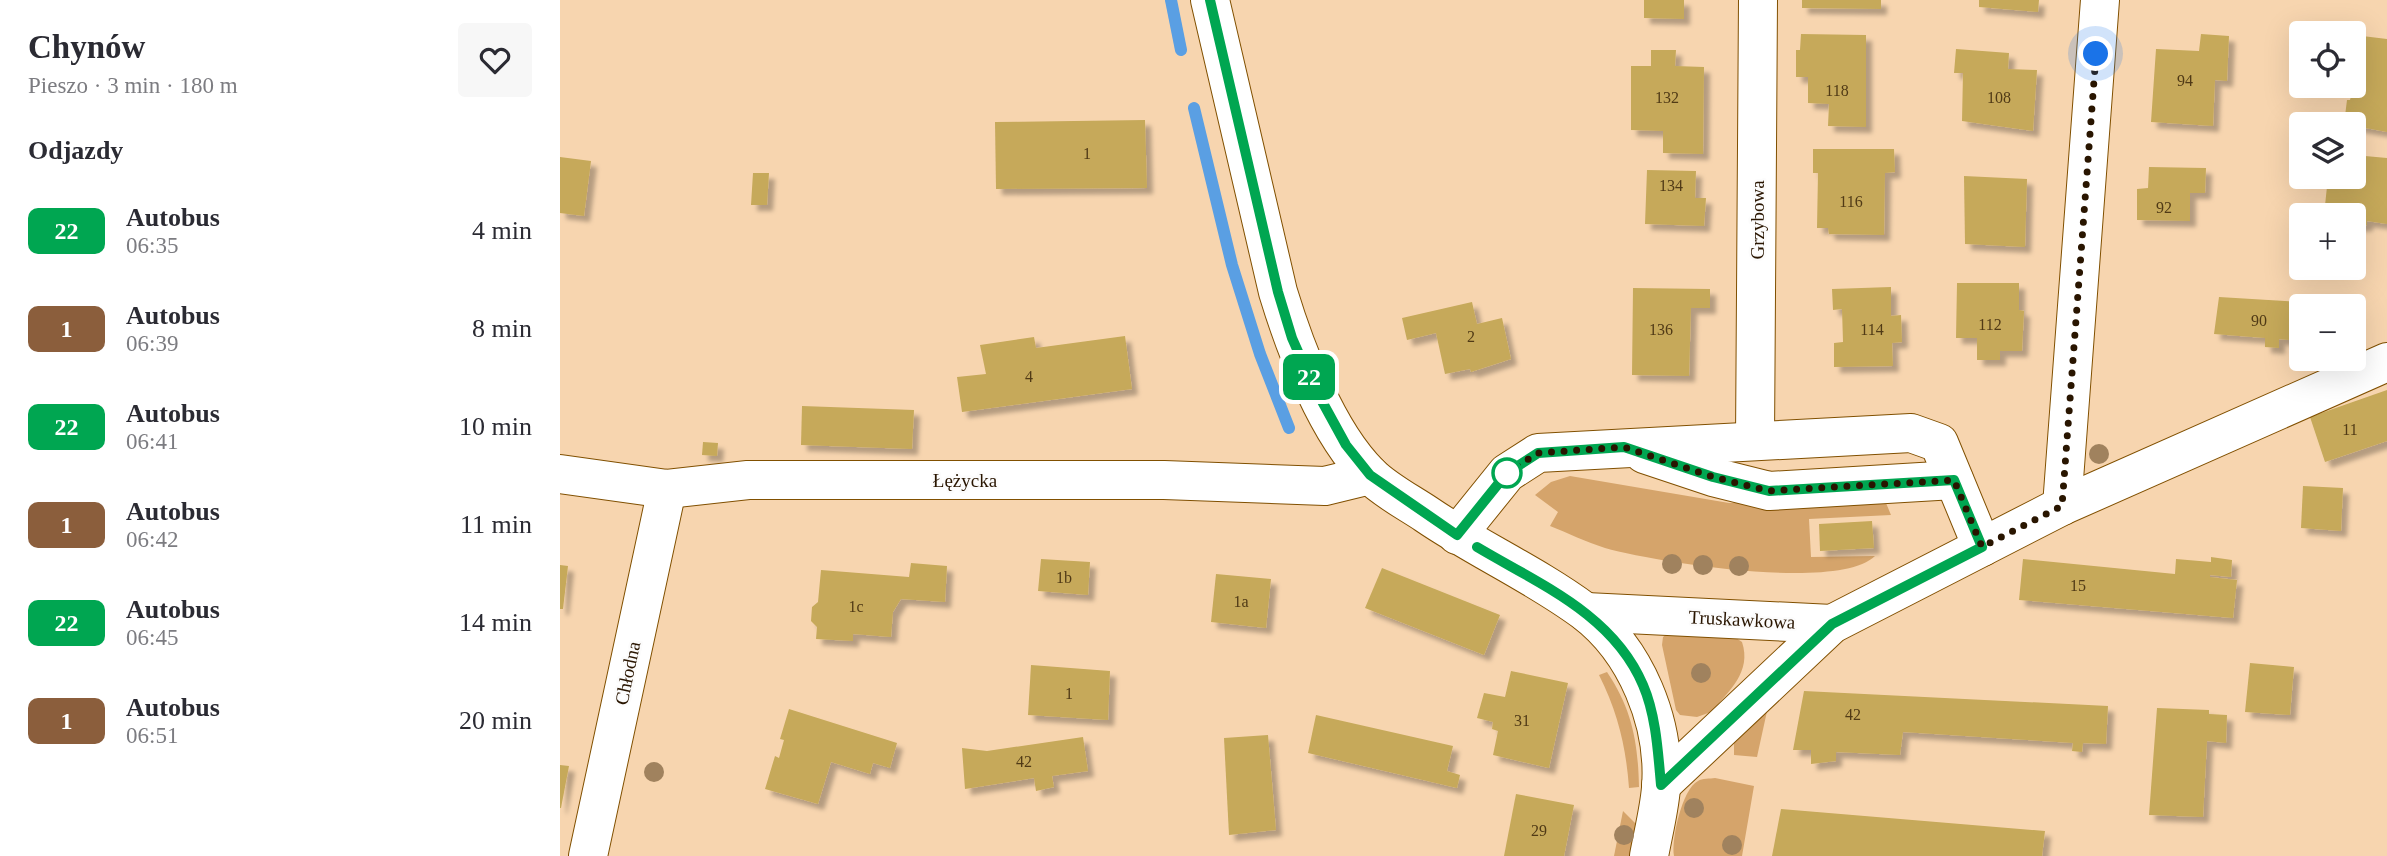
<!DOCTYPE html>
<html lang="pl">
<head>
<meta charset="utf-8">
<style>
  :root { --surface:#fff; --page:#f7f7f7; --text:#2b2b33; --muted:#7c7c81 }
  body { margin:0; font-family:"Times New Roman",serif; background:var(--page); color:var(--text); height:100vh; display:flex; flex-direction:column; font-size:26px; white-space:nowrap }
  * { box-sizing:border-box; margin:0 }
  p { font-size:23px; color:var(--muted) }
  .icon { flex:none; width:38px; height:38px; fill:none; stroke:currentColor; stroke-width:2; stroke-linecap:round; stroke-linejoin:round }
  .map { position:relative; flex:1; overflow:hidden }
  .panel { display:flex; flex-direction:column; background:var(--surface); width:560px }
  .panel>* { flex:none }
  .badge { padding:0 14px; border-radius:10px; font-size:24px; line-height:46px }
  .buttons { position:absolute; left:1729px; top:21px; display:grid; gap:14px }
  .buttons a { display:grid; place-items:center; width:77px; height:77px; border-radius:7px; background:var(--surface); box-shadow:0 7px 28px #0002; font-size:35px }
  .you { position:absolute; width:35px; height:35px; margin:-18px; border:5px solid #fff; border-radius:50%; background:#1a73e8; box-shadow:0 0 0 10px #1a73e833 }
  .map>.badge { position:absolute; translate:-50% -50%; box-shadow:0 0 0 4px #fff }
  h2 { padding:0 28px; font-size:26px; line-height:63px }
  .round { display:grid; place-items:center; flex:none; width:74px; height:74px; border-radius:7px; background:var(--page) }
  .overview { display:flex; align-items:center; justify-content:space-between; height:119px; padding:0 28px }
  h1 { font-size:33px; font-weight:800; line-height:52px }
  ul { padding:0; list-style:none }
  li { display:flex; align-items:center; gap:21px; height:98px; padding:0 28px }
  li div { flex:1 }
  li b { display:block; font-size:26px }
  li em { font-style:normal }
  li .badge { min-width:77px; font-weight:700; text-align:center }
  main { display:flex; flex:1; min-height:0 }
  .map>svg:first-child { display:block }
</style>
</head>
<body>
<main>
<section class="panel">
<div class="overview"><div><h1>Chynów</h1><p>Pieszo · 3 min · 180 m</p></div><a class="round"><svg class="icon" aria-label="heart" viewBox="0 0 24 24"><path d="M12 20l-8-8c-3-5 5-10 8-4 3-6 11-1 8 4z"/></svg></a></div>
<h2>Odjazdy</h2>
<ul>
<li><span class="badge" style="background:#00a651;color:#fff">22</span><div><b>Autobus</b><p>06:35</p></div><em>4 min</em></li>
<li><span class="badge" style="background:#8b5e3c;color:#fff">1</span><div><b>Autobus</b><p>06:39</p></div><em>8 min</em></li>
<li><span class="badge" style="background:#00a651;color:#fff">22</span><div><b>Autobus</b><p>06:41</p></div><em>10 min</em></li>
<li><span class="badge" style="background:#8b5e3c;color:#fff">1</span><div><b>Autobus</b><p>06:42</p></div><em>11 min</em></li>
<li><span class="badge" style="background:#00a651;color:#fff">22</span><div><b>Autobus</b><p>06:45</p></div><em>14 min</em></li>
<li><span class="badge" style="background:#8b5e3c;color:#fff">1</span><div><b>Autobus</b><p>06:51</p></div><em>20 min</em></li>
</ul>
</section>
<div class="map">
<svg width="1827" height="856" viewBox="0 0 1827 856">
  <defs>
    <filter id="shadow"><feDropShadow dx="6" dy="6" stdDeviation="2" flood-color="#0004"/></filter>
  </defs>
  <rect width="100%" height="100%" fill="#f7d5af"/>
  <g fill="#d5a46b">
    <path d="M1010 476 1169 503 1280 500 1326 503 1331 515 1249 519 1251 557 1315 556C1278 592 1095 562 1045 548 1026 542 1008 533 990 526L998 512 975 495 991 482Z"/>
    <path d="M1109 632 1176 638 1182 642C1192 672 1169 691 1151 712L1137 717 1120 715 1116 710 1102 645 1103 637Z"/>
    <path d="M1047 672C1072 709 1078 742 1079 787L1069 788C1066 747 1058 713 1039 675Z"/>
    <polygon points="1209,702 1197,757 1174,755 1174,741"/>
    <path d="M1155 778 1194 786 1182 856H1114C1111 840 1122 789 1138 781 1142 778 1150 779 1155 778Z"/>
    <polygon points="1063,811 1078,826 1071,856 1054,856"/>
  </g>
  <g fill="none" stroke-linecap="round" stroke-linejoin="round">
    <g stroke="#5a9fe3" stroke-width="12">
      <polyline points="611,0 621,50"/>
      <polyline points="634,108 672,265 700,354 729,428"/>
    </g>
  </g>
  <g fill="#c6a95a" filter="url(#shadow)">
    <polygon points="1084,0 1124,0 1124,19 1084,18"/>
    <polygon points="1242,0 1321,0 1321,9 1242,8"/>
    <polygon points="1419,0 1479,0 1478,12 1419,7"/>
    <polygon points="1241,34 1306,35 1306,127 1268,126 1269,104 1248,103 1248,77 1236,77 1236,50 1240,50"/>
    <polygon points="1641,34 1669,36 1667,81 1655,80 1653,126 1591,122 1596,49 1639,51"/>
    <polygon points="1794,35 1827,39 1827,132 1784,124 1787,100 1790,100 1794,86"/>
    <polygon points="1396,49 1449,53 1448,69 1477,70 1473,131 1402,121 1403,73 1394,73"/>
    <polygon points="1091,50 1116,50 1115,66 1144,67 1143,154 1103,153 1103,131 1071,130 1071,66 1091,66"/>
    <polygon points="585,120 587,188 436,189 435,122"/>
    <polygon points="1253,149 1334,149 1335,172 1325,173 1324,235 1269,234 1268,228 1257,228 1258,173 1253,173"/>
    <polygon points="1794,155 1827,158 1827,224 1807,221 1807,225 1794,226 1794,215 1764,215 1768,177 1794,177"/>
    <polygon points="0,157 31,161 24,216 0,213"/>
    <polygon points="1589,167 1646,168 1645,193 1630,193 1630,221 1577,220 1577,189 1588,188"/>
    <polygon points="1087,170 1136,171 1135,198 1146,198 1144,226 1085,224"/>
    <polygon points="193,173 209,173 207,205 191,205"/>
    <polygon points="1404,176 1467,179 1465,247 1405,244"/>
    <polygon points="1397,283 1459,283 1459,310 1464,311 1462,351 1440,351 1440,360 1417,360 1417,338 1396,338"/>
    <polygon points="1331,287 1331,316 1341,315 1342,342 1332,343 1333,366 1274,367 1274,343 1283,342 1282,309 1273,310 1272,289"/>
    <polygon points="1073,288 1150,289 1150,308 1131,308 1129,376 1072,375"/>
    <polygon points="1659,297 1772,304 1771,306 1741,306 1741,341 1719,339 1719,348 1705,347 1705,338 1654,334"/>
    <polygon points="912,302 917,324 942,318 951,359 911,372 910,369 885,374 876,333 847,340 842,318"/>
    <polygon points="565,336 572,389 402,412 397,377 426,374 420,345 474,337 476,348"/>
    <polygon points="1827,390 1827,441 1765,462 1750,417"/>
    <polygon points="242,406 354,410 352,449 241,445"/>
    <polygon points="143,442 158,443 157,456 142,455"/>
    <polygon points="1743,486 1783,488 1781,531 1741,528"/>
    <polygon points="1312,521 1314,548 1260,551 1259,524"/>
    <polygon points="1651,557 1672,560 1671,577 1650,575 1650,577 1677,580 1673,618 1459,600 1463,559 1615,574 1616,559 1651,562"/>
    <polygon points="481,559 530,562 528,595 478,591"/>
    <polygon points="351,563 387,566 385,602 341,599 333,612 331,637 293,634 293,641 256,639 257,627 251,621 252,607 258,602 261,570 349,577"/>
    <polygon points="0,565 8,566 3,609 0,609"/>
    <polygon points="822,568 940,615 924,655 805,608"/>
    <polygon points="656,574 711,579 706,628 651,622"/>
    <polygon points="1690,663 1734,667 1730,715 1685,712"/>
    <polygon points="471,665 550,671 548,720 468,715"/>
    <polygon points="951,671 1008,683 989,768 933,755 938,731 932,729 933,722 917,718 924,693 945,697"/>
    <polygon points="1244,691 1548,706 1546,744 1523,743 1522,752 1512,751 1513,743 1343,732 1340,755 1276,752 1276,761 1251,764 1251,750 1233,750"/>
    <polygon points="1597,708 1649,710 1649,714 1667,715 1666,743 1647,741 1643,817 1589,815"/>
    <polygon points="229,709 337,743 330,768 313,763 310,774 271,762 258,804 205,789 215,756 219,758 224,740 220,739"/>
    <polygon points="756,715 893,746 887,771 900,775 897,788 748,753"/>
    <polygon points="708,735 716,830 669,835 664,738"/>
    <polygon points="523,737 528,771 492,776 494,787 476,791 474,778 405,789 402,748 427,751"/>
    <polygon points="0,765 9,766 1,808 0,808"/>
    <polygon points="956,794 1014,805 1004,856 944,856"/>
    <polygon points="1221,809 1485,831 1482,856 1212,856"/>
  </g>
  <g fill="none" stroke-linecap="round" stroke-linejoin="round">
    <g stroke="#815000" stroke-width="40">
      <g id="minor">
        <path d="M650 0 718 292C735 348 767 433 810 475 825 490 848 502 866 514 917 549 974 574 1024 611 1076 650 1106 723 1101 788 1099 811 1093 834 1089 856"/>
        <polyline points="1195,440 1198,0"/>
        <polyline points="1084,454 1153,477 1209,491 1394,480"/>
        <polyline points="0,474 107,489 188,480 604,480 765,486 810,475"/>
        <polyline points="1502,506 1540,0"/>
        <polyline points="897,535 947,473 978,453 1351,433 1379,443 1422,547"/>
        <polyline points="1026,612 1272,624"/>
        <polyline points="1101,785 1272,624 1502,506 1827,362"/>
        <polyline points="28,856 107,489"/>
      </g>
    </g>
    <use href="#minor" stroke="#fff" stroke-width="38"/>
  </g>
  <g fill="#a0825e">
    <circle cx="1539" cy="454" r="10"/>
    <circle cx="1112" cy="564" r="10"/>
    <circle cx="1143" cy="565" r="10"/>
    <circle cx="1179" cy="566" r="10"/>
    <circle cx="1141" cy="673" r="10"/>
    <circle cx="94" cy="772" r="10"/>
    <circle cx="1134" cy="808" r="10"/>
    <circle cx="1064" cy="835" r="10"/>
    <circle cx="1172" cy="845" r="10"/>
  </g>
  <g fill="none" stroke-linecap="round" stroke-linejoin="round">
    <g stroke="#fff" stroke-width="16">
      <path id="line" d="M650 0 718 292 732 338 752 383 786 445 810 475 897 535 947 473 978 453 1064 447 1153 477 1209 491 1394 480 1422 547 1272 624 1101 785C1098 752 1096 715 1083 685 1053 614 979 584 917 547"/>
    </g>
    <use href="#line" stroke="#00a651" stroke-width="10"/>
    <polyline stroke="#291500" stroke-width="7" stroke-dasharray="0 12.6" points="947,473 978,453 1064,447 1153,477 1209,491 1394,480 1422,547 1502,506 1536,54"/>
  </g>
  <circle fill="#fff" stroke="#00a651" stroke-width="3.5" cx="947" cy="473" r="14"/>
  <g text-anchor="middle" stroke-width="5" stroke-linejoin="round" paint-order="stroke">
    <g font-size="16" fill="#503a16">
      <text x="1625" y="86">94</text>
      <text x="1277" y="96">118</text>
      <text x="1107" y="103">132</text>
      <text x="1439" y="103">108</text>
      <text x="527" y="159">1</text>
      <text x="1111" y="191">134</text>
      <text x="1291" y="207">116</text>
      <text x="1604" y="213">92</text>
      <text x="1699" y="326">90</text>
      <text x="1430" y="330">112</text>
      <text x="1101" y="335">136</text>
      <text x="1312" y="335">114</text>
      <text x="911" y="342">2</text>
      <text x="469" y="382">4</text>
      <text x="1790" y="435">11</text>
      <text x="504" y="583">1b</text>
      <text x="1518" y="591">15</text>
      <text x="681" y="607">1a</text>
      <text x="296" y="612">1c</text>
      <text x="509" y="699">1</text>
      <text x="1293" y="720">42</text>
      <text x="962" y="726">31</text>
      <text x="464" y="767">42</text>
      <text x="979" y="836">29</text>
    </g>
    <g font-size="19" fill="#291500" stroke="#fcfcfc">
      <text transform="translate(1197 220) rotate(-90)" y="7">Grzybowa</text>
      <text x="405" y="487">Łężycka</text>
      <text transform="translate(1182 619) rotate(3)" y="7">Truskawkowa</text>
      <text transform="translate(67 673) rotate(-78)" y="7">Chłodna</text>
    </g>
  </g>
</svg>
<div class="buttons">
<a><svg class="icon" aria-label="locate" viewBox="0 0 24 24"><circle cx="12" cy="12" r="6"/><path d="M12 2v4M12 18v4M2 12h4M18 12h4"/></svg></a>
<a><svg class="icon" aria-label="layers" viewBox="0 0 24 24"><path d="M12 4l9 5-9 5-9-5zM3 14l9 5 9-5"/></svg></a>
<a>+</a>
<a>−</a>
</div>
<div class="you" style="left:1536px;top:54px"></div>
<b class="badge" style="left:749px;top:377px;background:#00a651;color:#fff">22</b>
</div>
</main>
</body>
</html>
